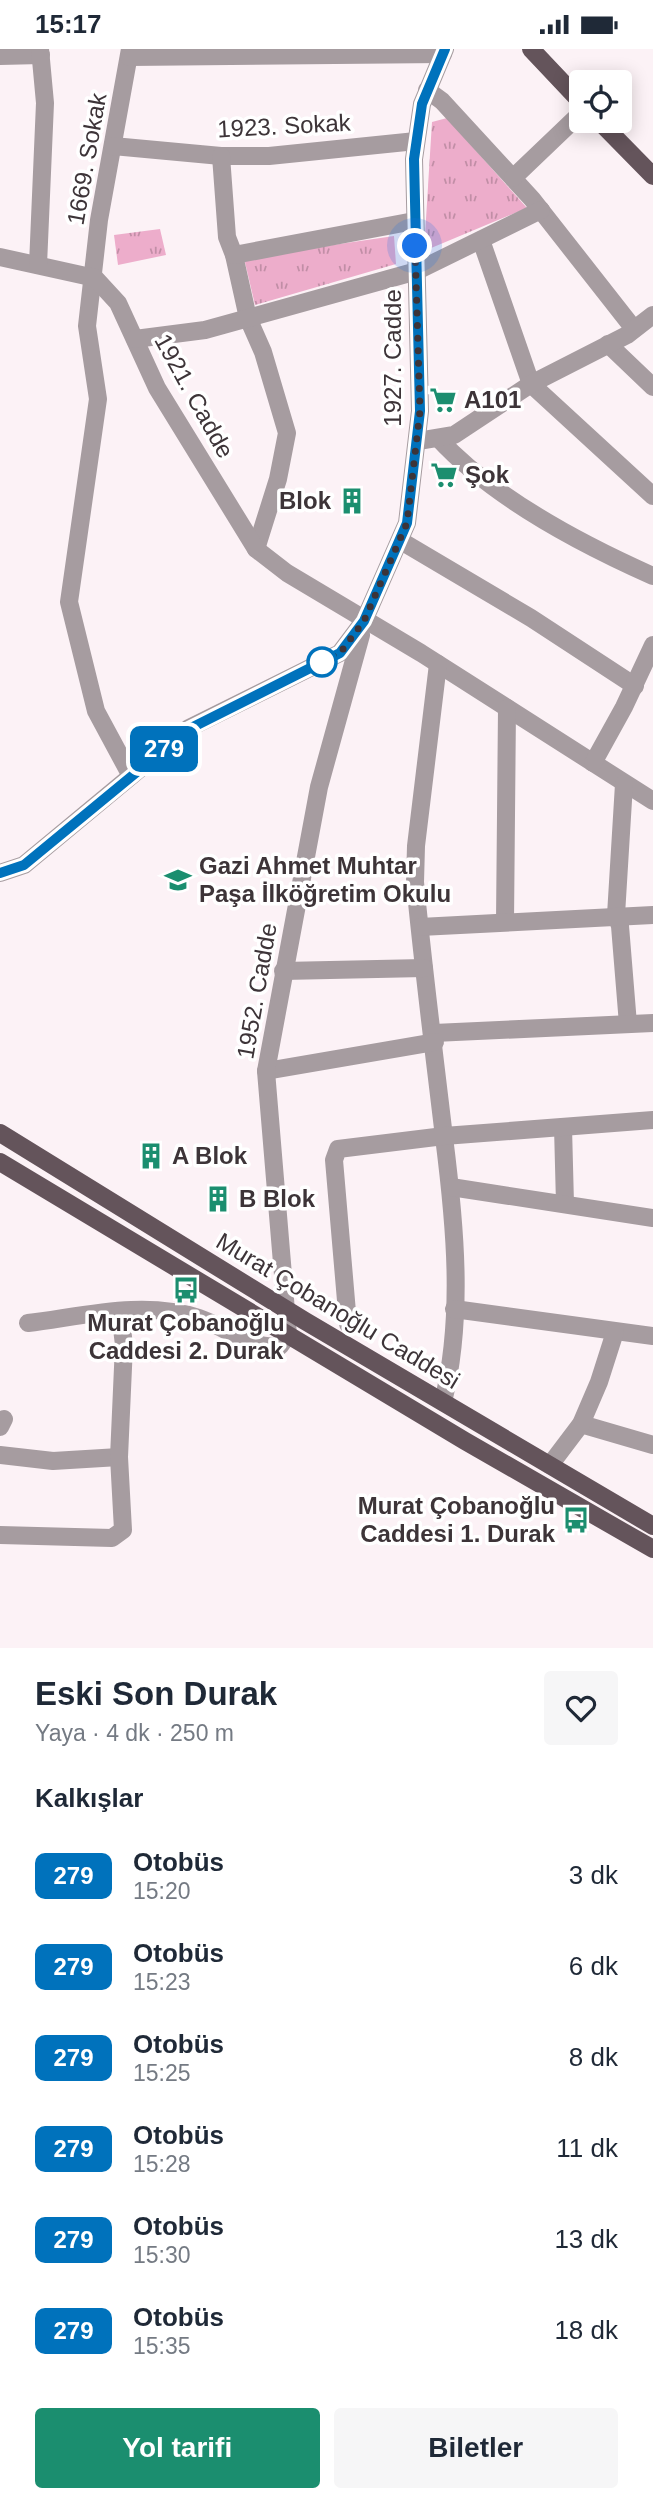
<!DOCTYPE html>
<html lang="tr">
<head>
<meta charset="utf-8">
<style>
  :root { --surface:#fff; --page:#f6f6f7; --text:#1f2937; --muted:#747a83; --accent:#1b8e6f }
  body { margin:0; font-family:Helvetica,sans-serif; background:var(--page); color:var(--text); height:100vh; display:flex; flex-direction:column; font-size:26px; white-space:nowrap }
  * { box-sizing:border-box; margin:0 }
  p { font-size:23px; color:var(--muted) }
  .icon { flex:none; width:38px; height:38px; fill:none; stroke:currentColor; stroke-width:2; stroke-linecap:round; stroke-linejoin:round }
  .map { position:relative; height:1599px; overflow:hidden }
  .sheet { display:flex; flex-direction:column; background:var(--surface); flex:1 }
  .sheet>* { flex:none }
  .badge { padding:0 14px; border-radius:10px; font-size:24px; line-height:46px }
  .buttons { position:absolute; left:569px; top:21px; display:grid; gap:14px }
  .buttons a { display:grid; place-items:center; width:63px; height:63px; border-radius:7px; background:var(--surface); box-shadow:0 4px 18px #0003; font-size:35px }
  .you { position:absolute; width:35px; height:35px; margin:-18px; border:5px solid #fff; border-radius:50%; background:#1a73e8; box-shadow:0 0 0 10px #1a73e833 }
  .map>.badge { position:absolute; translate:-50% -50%; box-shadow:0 0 0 4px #fff }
  h2 { padding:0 35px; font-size:26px; line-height:63px }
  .round { display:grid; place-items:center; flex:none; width:74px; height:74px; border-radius:7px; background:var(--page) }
  .overview { display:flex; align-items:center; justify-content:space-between; height:119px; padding:0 35px }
  h1 { font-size:33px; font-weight:800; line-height:52px }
  .cta { display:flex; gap:14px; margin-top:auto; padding:14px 35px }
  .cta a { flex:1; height:80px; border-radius:7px; background:var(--accent); color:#fff; font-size:28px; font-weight:800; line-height:80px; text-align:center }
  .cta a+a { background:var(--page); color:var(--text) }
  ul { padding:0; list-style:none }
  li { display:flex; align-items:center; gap:21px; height:91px; padding:0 35px }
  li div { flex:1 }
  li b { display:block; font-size:26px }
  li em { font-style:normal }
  li .badge { min-width:77px; font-weight:700; text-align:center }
  .status { display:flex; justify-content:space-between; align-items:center; height:49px; padding:0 35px; background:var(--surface); direction:ltr }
  .status svg { height:19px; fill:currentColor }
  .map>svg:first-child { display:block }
</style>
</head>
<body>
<div class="status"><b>15:17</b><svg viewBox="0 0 49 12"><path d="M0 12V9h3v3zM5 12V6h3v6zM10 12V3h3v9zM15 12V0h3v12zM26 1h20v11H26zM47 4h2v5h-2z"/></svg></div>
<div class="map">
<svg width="653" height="1599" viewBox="0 0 653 1599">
  <defs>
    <pattern id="park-tufts" width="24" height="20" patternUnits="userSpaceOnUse" patternTransform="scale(1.75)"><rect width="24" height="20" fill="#edadcb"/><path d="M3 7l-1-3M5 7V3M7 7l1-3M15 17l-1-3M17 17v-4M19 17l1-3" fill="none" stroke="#c18ea6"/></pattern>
  </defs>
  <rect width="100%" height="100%" fill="#fcf2f6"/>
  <g fill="url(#park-tufts)">
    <polygon points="447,69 527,159 424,202 432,73"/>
    <polygon points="160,180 166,206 118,216 114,186"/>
    <polygon points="394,187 396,215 255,256 244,209"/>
  </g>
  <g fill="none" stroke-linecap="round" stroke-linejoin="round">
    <g stroke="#a69ca0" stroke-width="18">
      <polyline points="130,0 99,171 87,277 98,350 69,553 96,662 131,727"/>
      <polyline points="0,7 41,6"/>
      <polyline points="129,8 443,5"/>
      <polyline points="427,41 442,52 532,150 634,280"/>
      <polyline points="113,97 221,107 269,107 416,92"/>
      <polyline points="221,107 227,188 234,206 248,269 263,303 287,384 278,430 256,500"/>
      <polyline points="513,129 581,64"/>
      <polyline points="481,191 531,335 653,447"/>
      <polyline points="234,206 414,172"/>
      <polyline points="0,208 95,229 118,254 157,339 256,500 287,524 421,604 653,752"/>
      <polyline points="38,216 45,54 40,0"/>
      <polyline points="135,290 205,281 417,222 541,161"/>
      <polyline points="608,295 653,338"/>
      <path d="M438 389C491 447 581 495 653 527"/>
      <polyline points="418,392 454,386 531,335 627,286 653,266"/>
      <polyline points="401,492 531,569 635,637"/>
      <path d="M438 615 416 797 415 833C423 918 434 1003 444 1088 455 1175 464 1267 443 1353"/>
      <polyline points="593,714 624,658 653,596"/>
      <polyline points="624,735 616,866 620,877 628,975"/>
      <polyline points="0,824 24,816 189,679 340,604 364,572 407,474 420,362 414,110 422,55 445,0"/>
      <polyline points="505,873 507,659"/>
      <polyline points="420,878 653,866"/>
      <polyline points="283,922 424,919"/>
      <polyline points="434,984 653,974"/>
      <polyline points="266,1022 435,993"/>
      <polyline points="563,1078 565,1155"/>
      <polyline points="451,1138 653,1169"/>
      <polyline points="454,1260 653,1287"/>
      <path d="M28 1274C84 1267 144 1251 199 1269 224 1277 254 1302 280 1297L288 1286 266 1022 319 738 361 586"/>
      <polyline points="348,1275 334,1111 338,1100 444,1087 653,1071"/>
      <polyline points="581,1375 653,1396"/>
      <polyline points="0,1378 4,1370"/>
      <polyline points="0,1406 53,1412 119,1408"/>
      <polyline points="550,1416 581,1375 599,1333 615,1283"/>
      <polyline points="0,1486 112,1489 123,1481 119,1408 124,1296 120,1263"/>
    </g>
    <g stroke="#64545b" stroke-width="18">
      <polyline points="531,0 581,53"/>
      <polyline points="599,72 653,127"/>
      <polyline points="0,1084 305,1272 653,1477"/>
      <polyline points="0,1113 465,1392 653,1500"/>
    </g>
  </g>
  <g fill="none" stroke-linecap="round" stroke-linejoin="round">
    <g stroke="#fff" stroke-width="16">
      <polyline id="line" points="0,824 24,816 189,680 340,604 364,572 407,474 420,362 414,110 422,55 445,0"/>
    </g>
    <use href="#line" stroke="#0072bc" stroke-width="10"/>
    <polyline stroke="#3d3438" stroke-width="7" stroke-dasharray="0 12.6" points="322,613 340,604 364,572 407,474 420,362 415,197"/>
  </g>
  <defs>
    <g id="supermarket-bare" transform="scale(2.1)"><path d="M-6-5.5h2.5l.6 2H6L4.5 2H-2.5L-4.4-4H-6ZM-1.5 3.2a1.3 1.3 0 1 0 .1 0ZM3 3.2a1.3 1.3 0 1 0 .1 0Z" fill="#1b8e6f" stroke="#fff" stroke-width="2.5" paint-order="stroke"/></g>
    <g id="building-bare" transform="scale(2.1)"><path d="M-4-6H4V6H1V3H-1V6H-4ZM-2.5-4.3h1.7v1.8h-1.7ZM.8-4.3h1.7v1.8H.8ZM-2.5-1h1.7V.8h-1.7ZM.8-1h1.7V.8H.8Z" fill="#1b8e6f" stroke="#fff" stroke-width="2.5" paint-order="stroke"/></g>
    <g id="school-bare" transform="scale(2.1)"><path d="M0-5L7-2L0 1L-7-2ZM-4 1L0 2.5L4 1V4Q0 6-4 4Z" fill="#1b8e6f" stroke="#fff" stroke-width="2.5" paint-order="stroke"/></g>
    <g id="bus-bare" transform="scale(2.1)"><path d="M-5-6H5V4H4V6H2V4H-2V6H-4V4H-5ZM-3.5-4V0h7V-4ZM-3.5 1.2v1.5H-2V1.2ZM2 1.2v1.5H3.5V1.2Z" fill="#1b8e6f" stroke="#fff" stroke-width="2.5" paint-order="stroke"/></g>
  </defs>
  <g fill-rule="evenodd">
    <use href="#supermarket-bare" x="443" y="351"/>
    <use href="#supermarket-bare" x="444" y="426"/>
    <use href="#building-bare" x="352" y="452"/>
    <use href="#school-bare" x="178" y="831"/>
    <use href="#building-bare" x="151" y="1107"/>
    <use href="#building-bare" x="218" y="1150"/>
    <use href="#bus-bare" x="186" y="1241"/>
    <use href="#bus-bare" x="576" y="1471"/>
  </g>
  <circle fill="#fff" stroke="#0072bc" stroke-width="3.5" cx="322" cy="613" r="14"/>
  <g text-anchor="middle" stroke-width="7" stroke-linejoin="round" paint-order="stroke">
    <g font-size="24" fill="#3d3438" stroke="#fff">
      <text transform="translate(284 77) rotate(-3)" y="8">1923. Sokak</text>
      <text transform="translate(87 110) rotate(-80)" y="8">1669. Sokak</text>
      <text transform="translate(393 309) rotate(-90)" y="8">1927. Cadde</text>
      <text transform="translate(194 347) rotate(61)" y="8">1921. Cadde</text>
      <text transform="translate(257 942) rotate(-80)" y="8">1952. Cadde</text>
      <text transform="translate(338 1262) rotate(31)" y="8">Murat Çobanoğlu Caddesi</text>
    </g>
    <g font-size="24" font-weight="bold" fill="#3d3438" stroke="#fff" text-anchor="start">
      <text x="464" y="359">A101</text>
      <text x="465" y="434">Şok</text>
      <text x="331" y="460" text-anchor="end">Blok</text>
      <text x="199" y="825">Gazi Ahmet Muhtar<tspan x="199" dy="28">Paşa İlköğretim Okulu</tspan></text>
      <text x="172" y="1115">A Blok</text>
      <text x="239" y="1158">B Blok</text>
      <text x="186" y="1282" text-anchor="middle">Murat Çobanoğlu<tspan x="186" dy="28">Caddesi 2. Durak</tspan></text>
      <text x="555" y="1465" text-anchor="end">Murat Çobanoğlu<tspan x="555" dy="28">Caddesi 1. Durak</tspan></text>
    </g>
  </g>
</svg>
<div class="buttons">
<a><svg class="icon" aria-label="locate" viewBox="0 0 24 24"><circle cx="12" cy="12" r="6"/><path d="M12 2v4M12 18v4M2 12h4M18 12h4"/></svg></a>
</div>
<div class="you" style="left:415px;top:197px"></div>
<b class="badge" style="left:164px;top:700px;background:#0072bc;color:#fff">279</b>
</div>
<section class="sheet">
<div class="overview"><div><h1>Eski Son Durak</h1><p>Yaya · 4 dk · 250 m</p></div><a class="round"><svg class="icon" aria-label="heart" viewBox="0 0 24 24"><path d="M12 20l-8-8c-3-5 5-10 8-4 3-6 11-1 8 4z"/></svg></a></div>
<h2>Kalkışlar</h2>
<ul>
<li><span class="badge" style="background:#0072bc;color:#fff">279</span><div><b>Otobüs</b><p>15:20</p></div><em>3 dk</em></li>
<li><span class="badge" style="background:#0072bc;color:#fff">279</span><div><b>Otobüs</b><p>15:23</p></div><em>6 dk</em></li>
<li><span class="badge" style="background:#0072bc;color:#fff">279</span><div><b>Otobüs</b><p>15:25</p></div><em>8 dk</em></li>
<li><span class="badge" style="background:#0072bc;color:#fff">279</span><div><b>Otobüs</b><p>15:28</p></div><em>11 dk</em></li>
<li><span class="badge" style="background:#0072bc;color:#fff">279</span><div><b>Otobüs</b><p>15:30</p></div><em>13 dk</em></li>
<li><span class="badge" style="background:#0072bc;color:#fff">279</span><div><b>Otobüs</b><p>15:35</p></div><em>18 dk</em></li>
</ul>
<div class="cta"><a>Yol tarifi</a><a>Biletler</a></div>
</section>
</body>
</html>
